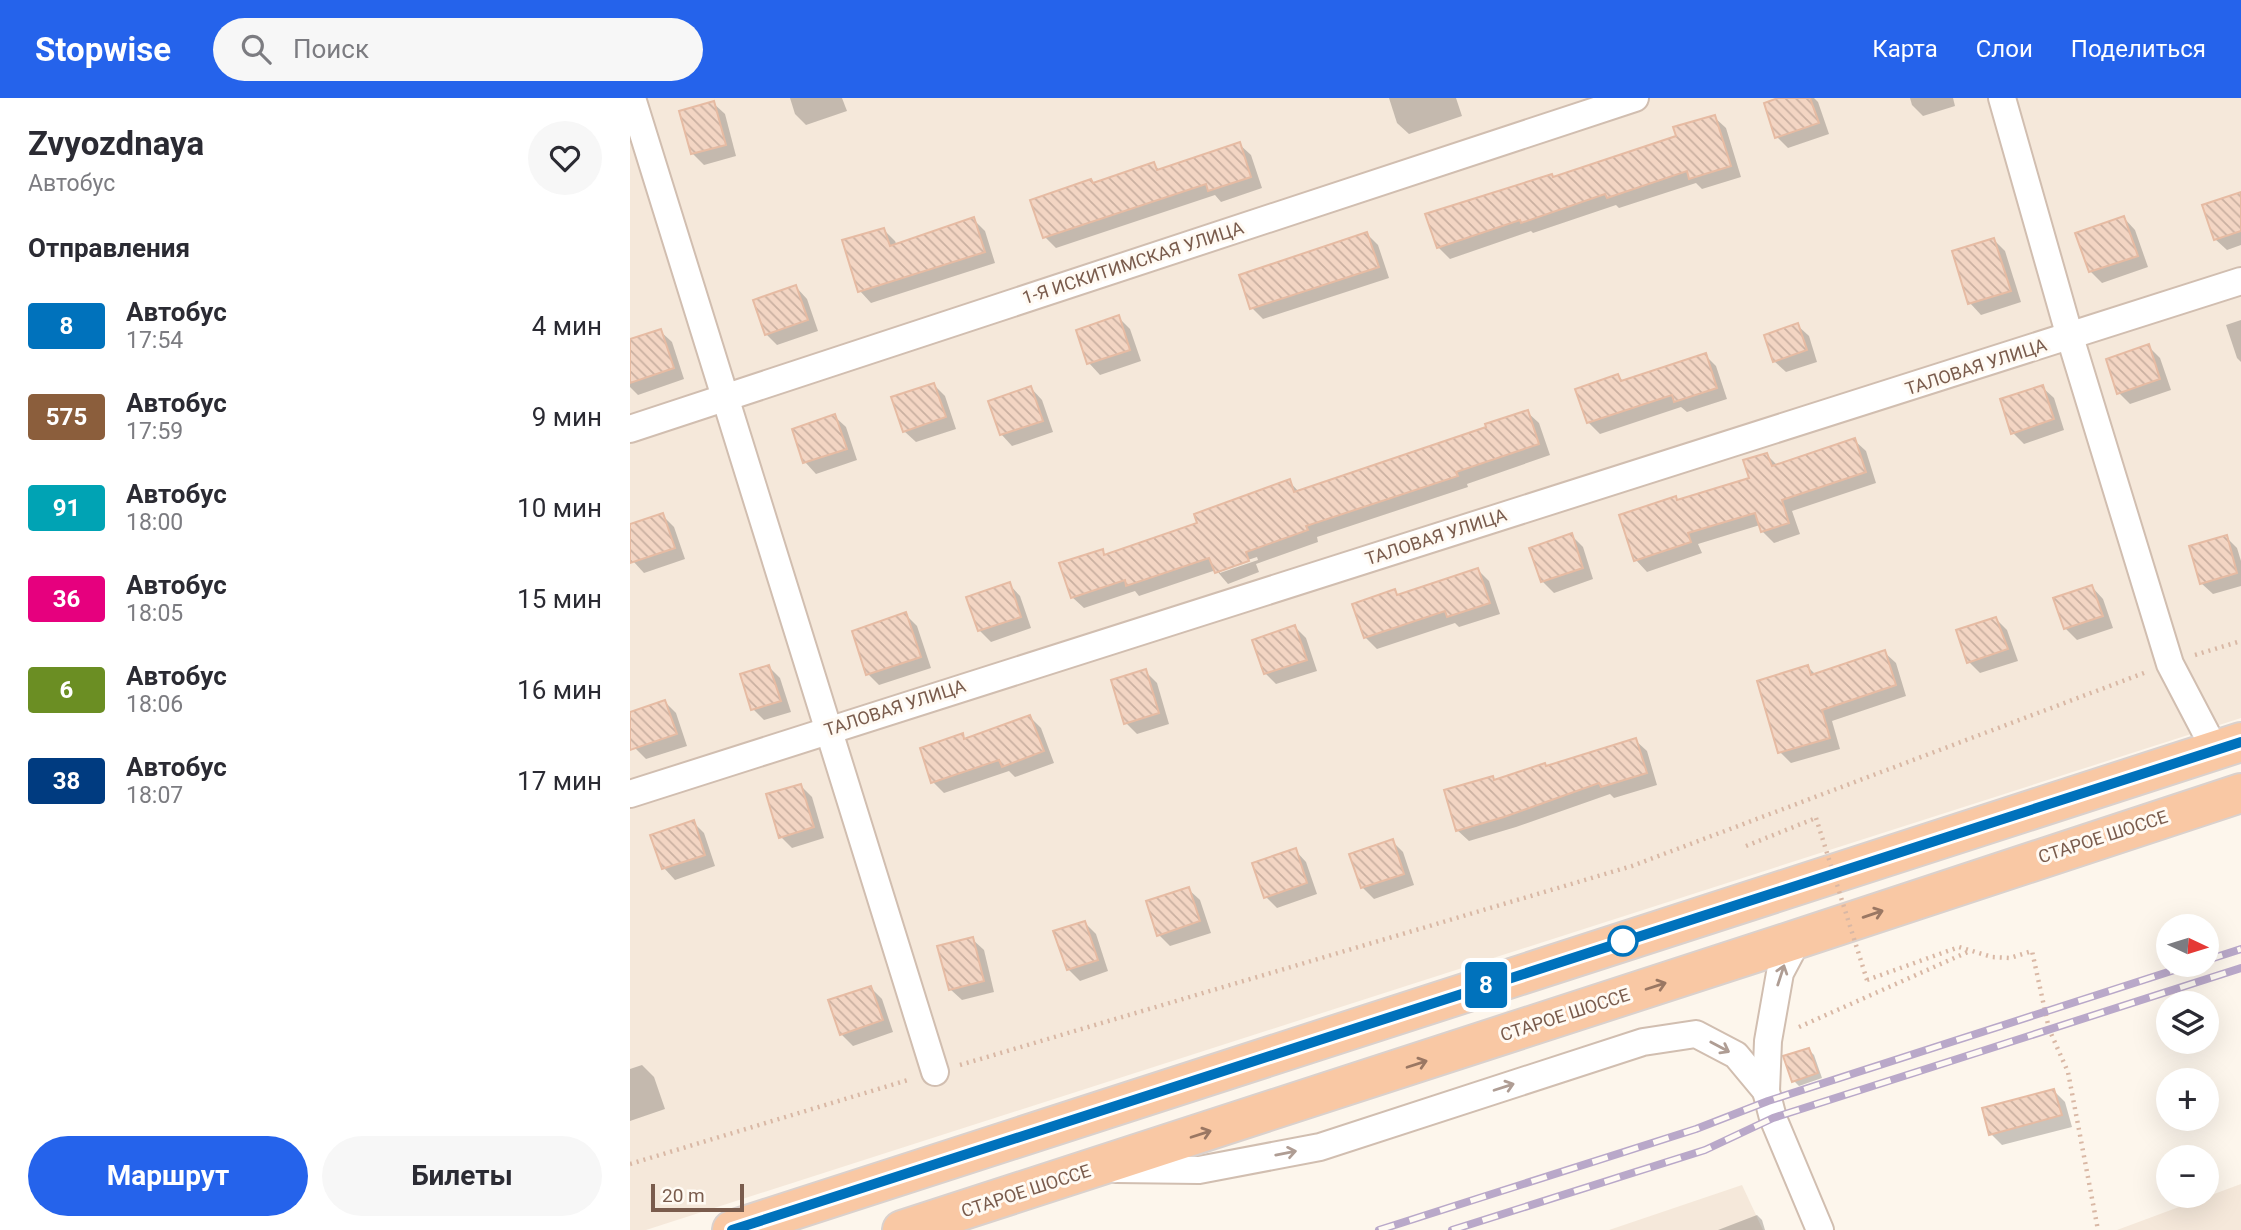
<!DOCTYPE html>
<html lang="ru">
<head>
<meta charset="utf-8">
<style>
  :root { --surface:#fff; --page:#f7f7f7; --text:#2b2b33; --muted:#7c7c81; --accent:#2563eb }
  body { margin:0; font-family:Roboto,sans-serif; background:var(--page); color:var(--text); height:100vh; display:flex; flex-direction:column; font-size:26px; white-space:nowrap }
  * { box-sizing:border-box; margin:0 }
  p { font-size:23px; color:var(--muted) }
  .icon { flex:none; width:38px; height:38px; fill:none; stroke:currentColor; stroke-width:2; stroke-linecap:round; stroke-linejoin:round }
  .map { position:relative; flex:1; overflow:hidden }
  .drawer { display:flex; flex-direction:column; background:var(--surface); width:630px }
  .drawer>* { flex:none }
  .badge { padding:0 14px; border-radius:5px; font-size:24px; line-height:46px }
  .needle { width:46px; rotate:94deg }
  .buttons { position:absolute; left:1526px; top:816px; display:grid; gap:14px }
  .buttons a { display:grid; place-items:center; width:63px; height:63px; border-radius:50%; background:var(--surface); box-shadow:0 7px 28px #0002; font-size:35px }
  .scale { position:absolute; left:21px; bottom:18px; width:93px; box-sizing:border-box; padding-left:7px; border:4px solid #7a5c4d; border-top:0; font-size:19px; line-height:24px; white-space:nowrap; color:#7a5c4d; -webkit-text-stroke:5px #fffaf3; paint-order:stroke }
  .map>.badge { position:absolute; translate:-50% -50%; box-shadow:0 0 0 4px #fff }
  h2 { padding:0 28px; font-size:26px; line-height:63px }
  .round { display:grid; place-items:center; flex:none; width:74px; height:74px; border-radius:37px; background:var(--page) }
  .head { display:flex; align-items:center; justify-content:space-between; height:119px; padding:0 28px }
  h1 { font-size:33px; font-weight:700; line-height:52px }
  .primary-button { display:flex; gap:14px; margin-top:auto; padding:14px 28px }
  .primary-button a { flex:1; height:80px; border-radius:42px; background:var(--accent); color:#fff; font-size:28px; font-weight:700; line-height:80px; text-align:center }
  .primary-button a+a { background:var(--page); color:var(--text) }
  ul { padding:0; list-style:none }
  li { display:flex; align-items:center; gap:21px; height:91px; padding:0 28px }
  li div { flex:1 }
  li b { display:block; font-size:26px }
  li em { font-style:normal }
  li .badge { min-width:77px; font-weight:700; text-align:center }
  header { display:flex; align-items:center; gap:42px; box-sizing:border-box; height:98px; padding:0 35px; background:var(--accent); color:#fff }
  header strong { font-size:33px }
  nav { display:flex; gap:38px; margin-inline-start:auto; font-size:24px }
  .search { width:490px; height:63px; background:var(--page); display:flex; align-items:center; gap:18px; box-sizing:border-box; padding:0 24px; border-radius:38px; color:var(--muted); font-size:26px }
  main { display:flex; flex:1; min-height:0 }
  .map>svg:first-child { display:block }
</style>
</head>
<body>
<header>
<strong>Stopwise</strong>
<div class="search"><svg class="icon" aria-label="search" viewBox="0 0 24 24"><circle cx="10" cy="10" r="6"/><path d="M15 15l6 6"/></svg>Поиск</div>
<nav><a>Карта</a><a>Слои</a><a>Поделиться</a></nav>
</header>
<main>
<section class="drawer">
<div class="head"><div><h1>Zvyozdnaya</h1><p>Автобус</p></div><a class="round"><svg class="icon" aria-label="heart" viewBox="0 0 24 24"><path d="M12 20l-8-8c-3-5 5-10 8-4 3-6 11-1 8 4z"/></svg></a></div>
<h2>Отправления</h2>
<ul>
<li><span class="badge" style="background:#0072bc;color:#fff">8</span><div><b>Автобус</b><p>17:54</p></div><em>4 мин</em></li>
<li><span class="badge" style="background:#8b5e3c;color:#fff">575</span><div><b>Автобус</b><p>17:59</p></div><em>9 мин</em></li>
<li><span class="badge" style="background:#00a3b4;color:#fff">91</span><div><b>Автобус</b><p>18:00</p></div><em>10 мин</em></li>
<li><span class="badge" style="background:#e6007e;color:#fff">36</span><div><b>Автобус</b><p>18:05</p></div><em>15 мин</em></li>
<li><span class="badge" style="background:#6b8e23;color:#fff">6</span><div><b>Автобус</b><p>18:06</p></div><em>16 мин</em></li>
<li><span class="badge" style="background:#003b80;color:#fff">38</span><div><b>Автобус</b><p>18:07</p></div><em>17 мин</em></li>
</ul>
<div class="primary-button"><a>Маршрут</a><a>Билеты</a></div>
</section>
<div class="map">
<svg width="1611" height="1132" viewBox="0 0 1611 1132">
  <defs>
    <pattern id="building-back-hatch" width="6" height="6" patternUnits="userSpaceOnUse" patternTransform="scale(1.75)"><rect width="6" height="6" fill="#f3d5c3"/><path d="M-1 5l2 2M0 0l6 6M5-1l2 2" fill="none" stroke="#cab0a1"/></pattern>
  </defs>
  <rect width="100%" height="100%" fill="#fdf6ec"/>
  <g fill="#f5e8da">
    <polygon points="0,0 1611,0 1611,620 16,1132 0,1132"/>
    <polygon points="1611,1086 1611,1132 1487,1132"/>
    <polygon points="1112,1087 1133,1132 979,1132"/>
  </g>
  <g fill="#0003" fill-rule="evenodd">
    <polygon points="160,0 212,0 217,13 176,27 165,16"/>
    <polygon points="759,0 826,0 832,18 779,36 767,25"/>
    <polygon points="1154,0 1184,0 1188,4 1199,36 1158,50 1147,39"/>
    <polygon points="1280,0 1323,0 1325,8 1293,18 1282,7"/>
    <polygon points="83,5 95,16 106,58 74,67 62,55"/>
    <polygon points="1084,19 1096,30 1111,79 1072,91 1066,85 989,110 986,107 903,135 901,133 820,161 808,149 922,78 925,81 1048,39"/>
    <polygon points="609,46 621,57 632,90 591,104 585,97 426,150 415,139 464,86 524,66 530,73"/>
    <polygon points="1611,96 1611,147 1597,152 1585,141 1574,108"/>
    <polygon points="1494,120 1505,132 1518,169 1472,185 1460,173"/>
    <polygon points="343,121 355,133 365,165 241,205 230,193 254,132 265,143 267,148"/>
    <polygon points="737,136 748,147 759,180 633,221 622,210"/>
    <polygon points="1364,142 1375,153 1391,204 1351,217 1340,205"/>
    <polygon points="166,189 177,201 188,233 147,247 136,236"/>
    <polygon points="488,219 500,231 511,263 470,277 459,265"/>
    <polygon points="1611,222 1611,264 1607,260 1596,227"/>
    <polygon points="1167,227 1179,238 1187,264 1156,274 1144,263"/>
    <polygon points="30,233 42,244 54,281 8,297 0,289 0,243"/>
    <polygon points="1518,248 1530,260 1541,292 1500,306 1489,295"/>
    <polygon points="1075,257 1086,268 1097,301 1057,314 1051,309 970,336 958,324 988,278 994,284"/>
    <polygon points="304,287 315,298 326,331 286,344 274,333"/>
    <polygon points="1412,289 1424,300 1434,332 1394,346 1383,335"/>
    <polygon points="401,290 412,302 423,334 382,348 371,336"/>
    <path d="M897 314 909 325 920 357 837 386 838 389 687 439 688 444 626 466 629 474 598 486 586 472 509 498 505 493 454 510 442 499 472 453 477 458 570 426 659 383 669 394 858 331ZM627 459 628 462 590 475V471Z"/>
    <polygon points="204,318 216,329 227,362 186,376 175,364 164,332"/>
    <polygon points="1224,342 1236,353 1246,385 1162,413 1170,436 1144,445 1132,433 1130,427 1068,446 1072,455 1017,474 1006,462 1045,400 1049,404 1121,381 1137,357 1148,368"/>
    <polygon points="32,417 44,429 55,461 14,475 3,463 0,455 0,428"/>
    <polygon points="941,437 953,449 963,481 924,495 912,483"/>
    <polygon points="1596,439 1607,450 1611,463 1611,488 1583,496 1571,485"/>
    <polygon points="848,472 859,483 870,516 829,529 825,525 747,551 735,539 765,493 769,498"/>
    <polygon points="379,486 390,498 401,530 361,544 350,533 339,500"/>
    <polygon points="1462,489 1473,501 1483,530 1447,542 1435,530"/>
    <polygon points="275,516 287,528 301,570 249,587 238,576"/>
    <polygon points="1366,521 1377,532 1388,563 1350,575 1339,564"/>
    <polygon points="665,529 676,540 687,573 646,586 635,575"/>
    <polygon points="1254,554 1266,565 1276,598 1202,623 1210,651 1161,665 1150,654 1178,569 1186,577"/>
    <polygon points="139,569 150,580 161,614 134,622 123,611"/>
    <polygon points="515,573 527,585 539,626 507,636 496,625"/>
    <polygon points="35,604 46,615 57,648 16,661 5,650 0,635 0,616"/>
    <polygon points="400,619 411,630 424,665 385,679 379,673 314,695 303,684 332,638 337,642"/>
    <polygon points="1005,642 1017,653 1027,687 984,700 980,696 886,729 839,743 827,732 862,680 866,684"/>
    <polygon points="171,688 182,699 194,740 162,750 151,739"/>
    <polygon points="63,724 74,735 85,768 45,782 34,770"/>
    <polygon points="762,743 773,754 784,787 744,801 732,789"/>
    <polygon points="665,752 676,764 687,796 647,810 636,799"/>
    <polygon points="558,791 570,802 581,835 540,848 529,837"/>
    <polygon points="455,825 466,836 478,873 450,883 438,871"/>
    <polygon points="342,841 354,852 364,894 332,902 320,891"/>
    <polygon points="241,890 252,901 263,934 223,948 211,936"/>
    <polygon points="1179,952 1184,957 1192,980 1169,988 1164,983"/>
    <polygon points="12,967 24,979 35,1011 0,1023 0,971"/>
    <polygon points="1424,993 1435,1004 1442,1029 1372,1047 1361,1036"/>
    <polygon points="1127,1117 1132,1122 1135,1132 1088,1132"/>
  </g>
  <g fill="url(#building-back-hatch)" stroke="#e6bba3" stroke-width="2">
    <polygon points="1148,0 1180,0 1189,25 1145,40 1134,5"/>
    <polygon points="84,3 96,47 61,56 49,13"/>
    <polygon points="1085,17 1101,68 1059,81 1057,73 977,100 975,96 891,125 890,122 807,150 795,116 922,76 923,79 1046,38 1043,29"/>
    <polygon points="610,44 621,79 578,93 576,86 413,140 400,102 461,81 463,85 524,64 527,72"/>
    <polygon points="1611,94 1611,133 1584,142 1572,107"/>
    <polygon points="1494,118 1508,158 1459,174 1445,135"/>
    <polygon points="344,119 355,154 228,194 212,142 254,130 260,148"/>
    <polygon points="737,134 749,169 620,211 609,177"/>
    <polygon points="1364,140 1381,193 1338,206 1322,153"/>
    <polygon points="166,187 178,222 135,237 123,202"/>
    <polygon points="489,217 500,252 457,266 446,232"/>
    <polygon points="1168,225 1177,252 1143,264 1134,237"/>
    <polygon points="31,231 44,270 0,285 0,241"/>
    <polygon points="1519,246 1530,281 1487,296 1476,261"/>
    <polygon points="1076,255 1087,290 1044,304 1042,297 957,325 945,291 988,276 991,283"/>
    <polygon points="304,285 316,319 273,334 261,299"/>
    <polygon points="1413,287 1424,321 1381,336 1370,301"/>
    <polygon points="401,288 413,323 370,337 358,303"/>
    <polygon points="898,312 909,346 826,374 828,378 676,428 678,432 616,454 619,463 585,475 579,460 496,488 495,482 441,500 429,465 473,451 474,457 567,425 564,416 660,381 664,394 856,329 855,326"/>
    <polygon points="205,316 217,351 173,365 162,331"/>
    <polygon points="1225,340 1236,374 1152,402 1159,425 1131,434 1125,415 1058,435 1061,444 1004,463 989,417 1046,398 1047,402 1119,380 1113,362 1137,355 1142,368"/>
    <polygon points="33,415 45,450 0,465 0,426"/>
    <polygon points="942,435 953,470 911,484 899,450"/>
    <polygon points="1597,437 1607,475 1570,486 1559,448"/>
    <polygon points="848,470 860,505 817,519 815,513 734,540 722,506 765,491 767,497"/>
    <polygon points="380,484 391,519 348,533 336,499"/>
    <polygon points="1462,487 1473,518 1434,531 1423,500"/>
    <polygon points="276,514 291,559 236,577 222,533"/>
    <polygon points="1366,519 1378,551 1337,565 1326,532"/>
    <polygon points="665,527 677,562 634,576 622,542"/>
    <polygon points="1255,552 1266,587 1192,612 1200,640 1148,655 1127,583 1178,567 1181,577"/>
    <polygon points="139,567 151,603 121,612 110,576"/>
    <polygon points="516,571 529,615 494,626 481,582"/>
    <polygon points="35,602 47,636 0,652 0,614"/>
    <polygon points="400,617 414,653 372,669 369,662 301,685 290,650 333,635 334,641"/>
    <polygon points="1006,640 1017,675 971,689 969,685 874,719 826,733 814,692 863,678 864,682 915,665 916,668"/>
    <polygon points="171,686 184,729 149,740 136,696"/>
    <polygon points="64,722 75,757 32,771 20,737"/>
    <polygon points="763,741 774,776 731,790 719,756"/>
    <polygon points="666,750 677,785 634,800 622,765"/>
    <polygon points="559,789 570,823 527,838 516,803"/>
    <polygon points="455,823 468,862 437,872 423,833"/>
    <polygon points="343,839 354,883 319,892 307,848"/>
    <polygon points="241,888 253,922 210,937 198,902"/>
    <polygon points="1179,950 1188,975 1162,984 1153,958"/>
    <polygon points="1424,991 1432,1017 1359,1037 1352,1010"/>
  </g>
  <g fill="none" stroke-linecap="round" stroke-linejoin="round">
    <g stroke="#d1beb0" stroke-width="30">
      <g id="minor">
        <path d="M2 0C106 324 203 650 305 974"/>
        <polyline points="1372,0 1440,239 1540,566 1585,652"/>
        <polyline points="0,331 1005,0"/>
        <polyline points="0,696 1611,183"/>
        <polyline points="1168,841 1150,875 1138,943 1136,993 1143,1020 1190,1132"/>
        <polyline points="486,1071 569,1072 690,1049 1013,944 1066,936 1106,957 1136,993"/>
      </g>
    </g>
    <g stroke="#dad1cd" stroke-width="42">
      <g id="trunk">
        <polyline points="102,1132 1611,644"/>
        <polyline points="272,1132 1168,841 1611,695"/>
      </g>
    </g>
    <g stroke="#d9b8a5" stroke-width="4.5" stroke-dasharray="2 5" stroke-linecap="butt">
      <polyline points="1565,557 1611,543"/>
      <polyline points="1116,748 1186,720"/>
      <polyline points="1237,882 1329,849 1362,859 1380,860 1402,853 1419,931 1438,974 1468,1132"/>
      <polyline points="1169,929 1340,853"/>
      <polyline points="330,967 1002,768 1514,575"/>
      <polyline points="0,1066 278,982"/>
    </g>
    <use href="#minor" stroke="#fff" stroke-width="26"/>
    <use href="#trunk" stroke="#f9c8a4" stroke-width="38"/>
    <g stroke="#b9a8c9" stroke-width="8">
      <g id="rail">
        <polyline points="1577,862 1611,851"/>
        <polyline points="749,1132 1066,1031 1138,1003 1563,866"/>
        <polyline points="822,1132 1075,1052 1143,1020 1611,870"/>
      </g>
    </g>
    <use href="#rail" stroke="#fffaf3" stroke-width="5" stroke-dasharray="16" stroke-linecap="butt"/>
    <polyline stroke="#d9b8a5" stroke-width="4.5" stroke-dasharray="2 5" stroke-linecap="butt" points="1186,720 1237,882"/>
  </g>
  <defs><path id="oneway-shaft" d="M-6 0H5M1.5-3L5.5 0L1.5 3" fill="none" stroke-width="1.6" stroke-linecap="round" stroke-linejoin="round" transform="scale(1.75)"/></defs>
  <g stroke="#9a7763">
    <use href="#oneway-shaft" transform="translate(1243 816) rotate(-19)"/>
    <use href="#oneway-shaft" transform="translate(1026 888) rotate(-18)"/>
    <use href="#oneway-shaft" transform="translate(787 966) rotate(-18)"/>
    <use href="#oneway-shaft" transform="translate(571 1036) rotate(-18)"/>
  </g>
  <g stroke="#af9d94">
    <use href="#oneway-shaft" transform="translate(1151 877) rotate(-72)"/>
    <use href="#oneway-shaft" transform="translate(1090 949) rotate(28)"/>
    <use href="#oneway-shaft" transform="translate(874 989) rotate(-18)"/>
    <use href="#oneway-shaft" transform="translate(656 1055) rotate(-11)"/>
  </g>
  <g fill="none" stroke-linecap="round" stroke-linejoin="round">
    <g stroke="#fff" stroke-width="16">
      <polyline id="line" points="102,1132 1611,644"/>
    </g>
    <use href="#line" stroke="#0072bc" stroke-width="10"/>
  </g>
  <circle fill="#fff" stroke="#0072bc" stroke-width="3.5" cx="993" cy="843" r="14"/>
  <g text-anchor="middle" stroke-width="6" stroke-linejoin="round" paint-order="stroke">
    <g font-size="18" fill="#7a5c4d" stroke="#fffaf3">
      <text transform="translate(503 165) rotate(-18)" y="6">1-Я ИСКИТИМСКАЯ УЛИЦА</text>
      <text transform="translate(1346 269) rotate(-18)" y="6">ТАЛОВАЯ УЛИЦА</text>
      <text transform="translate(806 439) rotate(-18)" y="6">ТАЛОВАЯ УЛИЦА</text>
      <text transform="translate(265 610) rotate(-18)" y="6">ТАЛОВАЯ УЛИЦА</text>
      <text transform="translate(1473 739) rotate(-18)" y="6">СТАРОЕ ШОССЕ</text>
      <text transform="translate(935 917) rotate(-18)" y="6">СТАРОЕ ШОССЕ</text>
      <text transform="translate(396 1093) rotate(-18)" y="6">СТАРОЕ ШОССЕ</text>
    </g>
  </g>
</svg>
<div class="buttons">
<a><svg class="needle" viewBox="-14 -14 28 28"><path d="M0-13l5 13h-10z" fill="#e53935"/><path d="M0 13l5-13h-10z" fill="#7c7c81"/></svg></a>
<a><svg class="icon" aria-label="layers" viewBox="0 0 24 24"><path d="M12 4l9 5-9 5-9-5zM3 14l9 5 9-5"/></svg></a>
<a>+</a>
<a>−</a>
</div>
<div class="scale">20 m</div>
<b class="badge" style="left:856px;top:887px;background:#0072bc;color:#fff">8</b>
</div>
</main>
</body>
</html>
